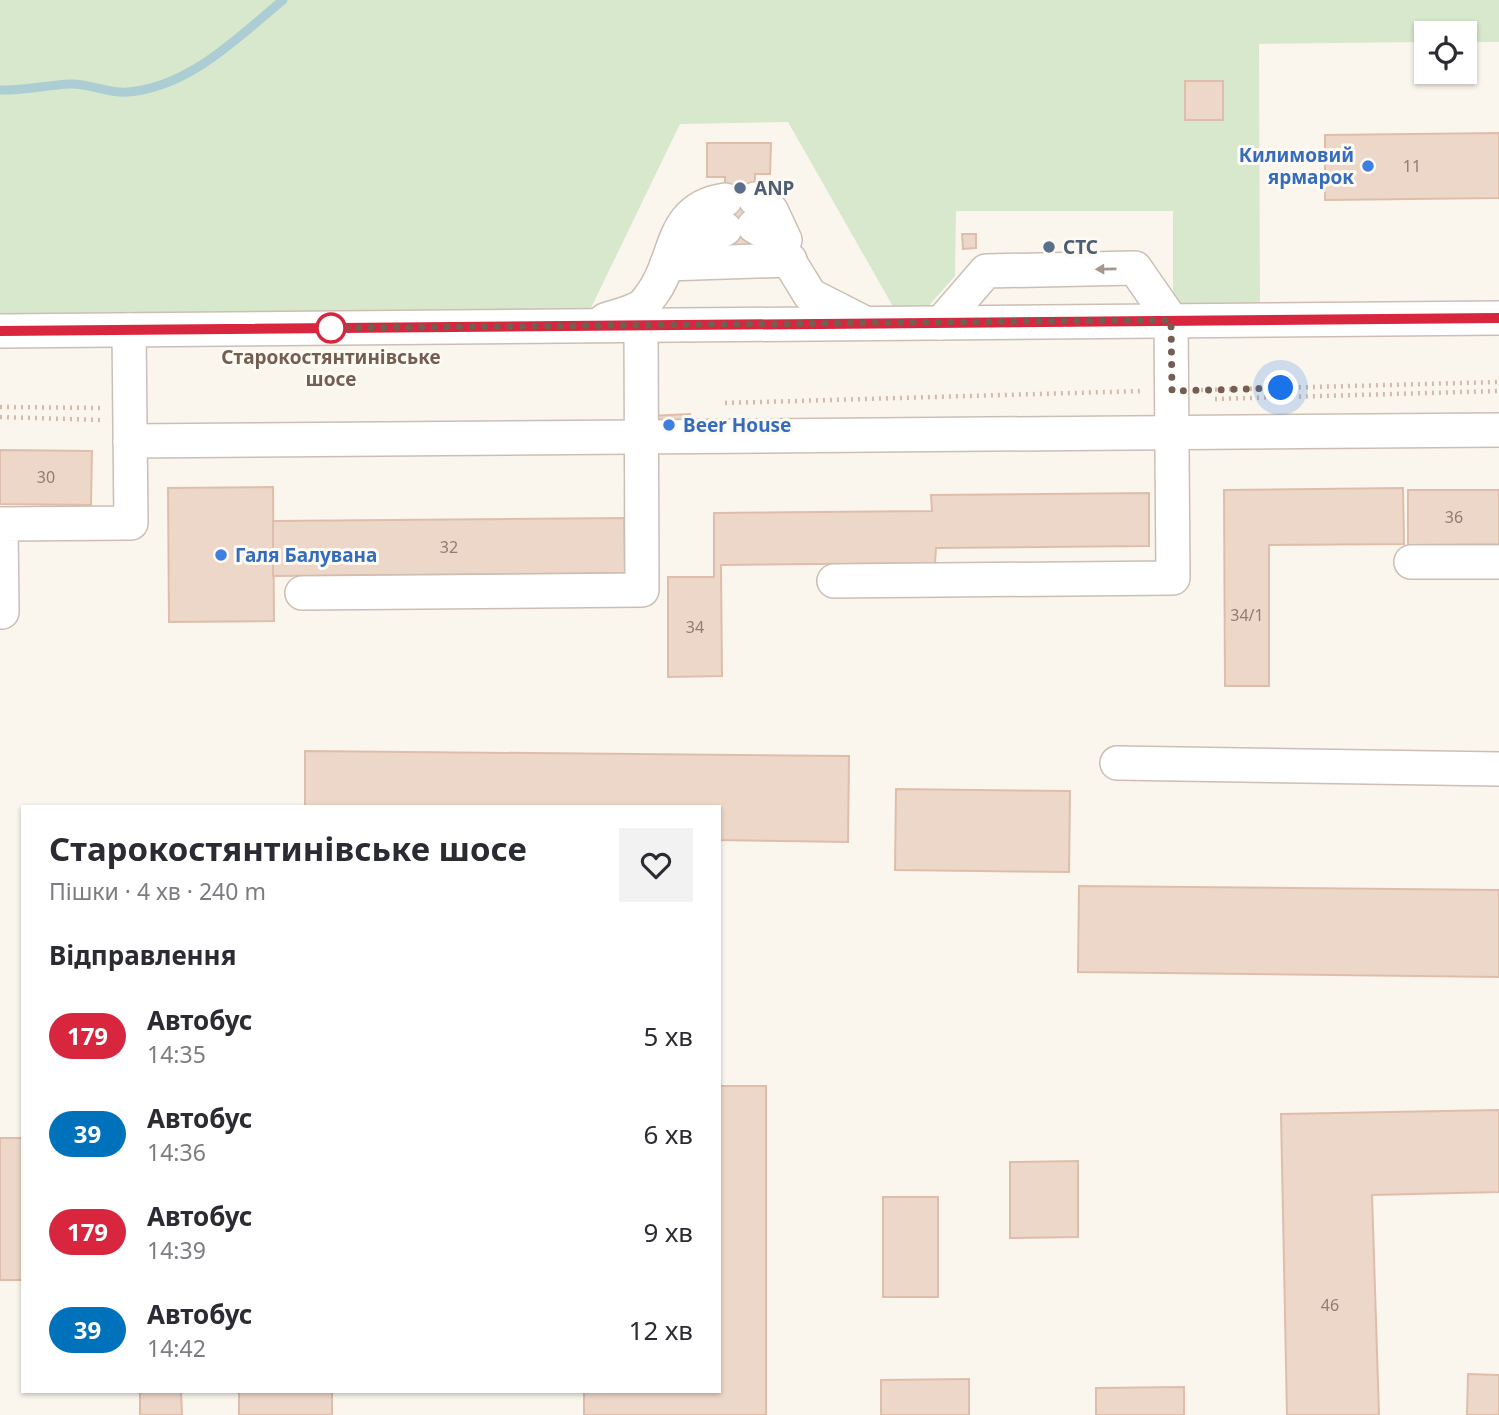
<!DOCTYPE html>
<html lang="uk">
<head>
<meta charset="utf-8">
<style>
  :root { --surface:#fff; --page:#f2f2f3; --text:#2b2b33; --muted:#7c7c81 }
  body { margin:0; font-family:"Noto Sans",sans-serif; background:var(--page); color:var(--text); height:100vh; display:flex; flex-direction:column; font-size:26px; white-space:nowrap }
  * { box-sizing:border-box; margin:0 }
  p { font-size:23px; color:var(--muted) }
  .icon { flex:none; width:38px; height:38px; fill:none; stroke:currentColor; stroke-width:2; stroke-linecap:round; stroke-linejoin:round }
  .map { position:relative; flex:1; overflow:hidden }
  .sheet { position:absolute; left:21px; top:805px; width:700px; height:588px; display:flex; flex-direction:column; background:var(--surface); border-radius:0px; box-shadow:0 2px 5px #0004 }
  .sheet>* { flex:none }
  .badge { padding:0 14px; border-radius:23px; font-size:24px; line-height:46px }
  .controls { position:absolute; left:1414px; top:21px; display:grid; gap:14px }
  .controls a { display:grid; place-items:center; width:63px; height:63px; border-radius:0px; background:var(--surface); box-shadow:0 2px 5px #0004; font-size:35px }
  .you { position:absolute; width:35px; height:35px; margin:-18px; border:5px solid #fff; border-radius:50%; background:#1a73e8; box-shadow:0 0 0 10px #1a73e833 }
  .map>.badge { position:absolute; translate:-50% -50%; box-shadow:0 0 0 4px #fff }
  h2 { padding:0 28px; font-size:26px; line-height:63px }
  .round { display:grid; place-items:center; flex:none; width:74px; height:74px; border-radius:0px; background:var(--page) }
  .head { display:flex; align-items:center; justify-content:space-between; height:119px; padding:0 28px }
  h1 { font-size:33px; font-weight:700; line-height:52px }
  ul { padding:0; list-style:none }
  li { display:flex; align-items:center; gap:21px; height:98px; padding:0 28px }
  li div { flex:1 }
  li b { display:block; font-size:26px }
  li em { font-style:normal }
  li .badge { min-width:77px; font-weight:700; text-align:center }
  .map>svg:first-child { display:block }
</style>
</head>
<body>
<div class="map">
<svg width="1499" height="1415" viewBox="0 0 1499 1415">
  <rect width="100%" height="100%" fill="#fbf6ed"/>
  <polygon fill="#d8e8cd" points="0,0 1499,0 1499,42 1465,42 1465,33 1426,33 1426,42 1259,44 1260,307 1173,309 1173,211 956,211 955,276 926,309 895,310 788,122 680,124 589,312 0,318"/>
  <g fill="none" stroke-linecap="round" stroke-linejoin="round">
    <path stroke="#abcdd3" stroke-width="9" d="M0 90C24 91 46 85 70 84 89 83 109 94 128 92 190 87 238 37 283 0"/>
  </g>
  <g fill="#edd7c8" stroke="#debeaa" stroke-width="2">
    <rect x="1185" y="81" width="38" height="39"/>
    <polygon points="1499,133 1499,198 1325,200 1325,135"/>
    <polygon points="707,143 771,143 770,174 755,174 754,253 725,254 725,177 707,177"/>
    <polygon points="962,234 976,234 976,248 963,249"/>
    <polygon points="690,414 691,435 649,436 648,416"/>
    <polygon points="0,450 92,451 91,505 0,504"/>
    <polygon points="273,487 274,621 169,622 168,488"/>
    <polygon points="1403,488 1404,544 1269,545 1269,686 1225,686 1224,490"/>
    <polygon points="1408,490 1499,490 1499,544 1408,545"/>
    <polygon points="1149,493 1149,546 936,548 935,563 721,565 722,676 668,677 668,577 714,577 714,513 932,511 931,495"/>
    <polygon points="624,518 625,573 273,576 273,521"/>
    <polygon points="305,751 849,756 848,842 719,840 719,807 305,807"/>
    <polygon points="896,789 1070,791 1069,872 895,870"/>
    <polygon points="1079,886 1499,890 1499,977 1078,972"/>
    <polygon points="719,1086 766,1086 766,1415 584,1415 584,1391 719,1391"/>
    <polygon points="1499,1110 1499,1192 1372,1195 1379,1415 1287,1415 1281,1114"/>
    <rect x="0" y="1138" width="23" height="142"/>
    <polygon points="1078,1161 1078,1237 1010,1238 1010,1162"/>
    <rect x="883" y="1197" width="55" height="100"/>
    <polygon points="1468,1374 1499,1375 1499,1415 1467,1415"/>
    <polygon points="969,1379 969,1415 881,1415 881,1380"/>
    <polygon points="1184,1387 1184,1415 1096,1415 1096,1388"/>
    <polygon points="140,1391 181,1391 182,1415 140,1415"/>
    <rect x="239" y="1391" width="93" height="24"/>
  </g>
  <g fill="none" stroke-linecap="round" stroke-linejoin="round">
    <g stroke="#ccbeb4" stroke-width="36">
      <g id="minor">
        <polyline points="755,199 771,210 785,240"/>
        <polyline points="754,226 775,238 810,295 861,321"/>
        <polyline points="667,264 790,260"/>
        <polyline points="667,264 706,237 725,229"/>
        <path d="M605 320C616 316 631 313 641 307 645 304 649 298 652 294 678 260 668 208 725 200"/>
        <polyline points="0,331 1499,318"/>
        <polyline points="130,441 1499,430"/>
        <polyline points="1411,562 1499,562"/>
        <polyline points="834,581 1173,578 1171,320 1135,268 986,271 941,323"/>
        <polyline points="302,593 642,590 641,325"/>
        <polyline points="2,612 1,524 131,523 129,330"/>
        <polyline points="1117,763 1499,769"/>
      </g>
    </g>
    <g stroke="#d3baab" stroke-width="4.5" stroke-dasharray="2 5" stroke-linecap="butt">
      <polyline points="1201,390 1499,382"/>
      <polyline points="1215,399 1499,391"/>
      <polyline points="725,403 1143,391"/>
      <polyline points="0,407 101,408"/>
      <polyline points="0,417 101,420"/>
    </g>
    <use href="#minor" stroke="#fff" stroke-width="33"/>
  </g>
  <defs><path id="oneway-solid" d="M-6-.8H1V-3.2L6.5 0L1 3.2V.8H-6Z" transform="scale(1.75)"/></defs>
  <use fill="#a5968f" href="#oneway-solid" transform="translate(1106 269) rotate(179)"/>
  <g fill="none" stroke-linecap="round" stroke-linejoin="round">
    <g stroke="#fff" stroke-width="16">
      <polyline id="line" points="0,331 1499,318"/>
    </g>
    <use href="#line" stroke="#d7263d" stroke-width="10"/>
    <polyline stroke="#745e52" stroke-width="7" stroke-dasharray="0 12.6" points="331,328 326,328 1171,320 1172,391 1281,388"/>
  </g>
  <g fill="#3f7fe0" stroke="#fdfaf4" stroke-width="2.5">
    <circle cx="1368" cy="166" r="7"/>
    <circle cx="669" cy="425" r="7"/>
    <circle cx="221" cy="555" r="7"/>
  </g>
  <g fill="#5c6f8a" stroke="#fdfaf4" stroke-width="2.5">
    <circle cx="740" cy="188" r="7"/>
    <circle cx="1049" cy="247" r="7"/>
  </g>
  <circle fill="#fff" stroke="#d7263d" stroke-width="3.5" cx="331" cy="328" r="14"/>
  <g text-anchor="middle" stroke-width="6" stroke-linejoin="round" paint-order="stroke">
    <g font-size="16" fill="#927c70">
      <text x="1412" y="172">11</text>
      <text x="46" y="483">30</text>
      <text x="1454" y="523">36</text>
      <text x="449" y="553">32</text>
      <text x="1247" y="621">34/1</text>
      <text x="695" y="633">34</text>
      <text x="1330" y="1311">46</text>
    </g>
    <g font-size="19" font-weight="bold" fill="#366cbe" stroke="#fdfaf4" text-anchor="start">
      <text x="1354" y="162" text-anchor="end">Килимовий<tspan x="1354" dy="22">ярмарок</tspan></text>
      <text x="683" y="432">Beer House</text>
      <text x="235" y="562">Галя Балувана</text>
    </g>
    <g font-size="19" font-weight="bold" fill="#4e5e75" stroke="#fdfaf4" text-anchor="start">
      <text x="754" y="195">ANP</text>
      <text x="1063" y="254">СТС</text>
    </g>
    <g font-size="19" font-weight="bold" fill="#745e52" stroke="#fdfaf4">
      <text x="331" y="364">Старокостянтинівське<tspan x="331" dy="22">шосе</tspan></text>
    </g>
  </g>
</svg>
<div class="controls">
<a><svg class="icon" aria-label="locate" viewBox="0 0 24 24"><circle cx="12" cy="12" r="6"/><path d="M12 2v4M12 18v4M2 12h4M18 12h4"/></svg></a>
</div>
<div class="you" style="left:1281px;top:388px"></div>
<section class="sheet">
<div class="head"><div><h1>Старокостянтинівське шосе</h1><p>Пішки · 4 хв · 240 m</p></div><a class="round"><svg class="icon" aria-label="heart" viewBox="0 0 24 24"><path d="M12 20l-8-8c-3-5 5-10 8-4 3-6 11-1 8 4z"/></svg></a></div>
<h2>Відправлення</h2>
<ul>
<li><span class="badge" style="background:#d7263d;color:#fff">179</span><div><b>Автобус</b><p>14:35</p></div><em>5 хв</em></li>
<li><span class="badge" style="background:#0072bc;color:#fff">39</span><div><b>Автобус</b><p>14:36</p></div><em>6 хв</em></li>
<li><span class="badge" style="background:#d7263d;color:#fff">179</span><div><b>Автобус</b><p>14:39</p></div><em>9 хв</em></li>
<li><span class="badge" style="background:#0072bc;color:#fff">39</span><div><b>Автобус</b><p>14:42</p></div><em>12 хв</em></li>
</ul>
</section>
</div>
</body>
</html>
